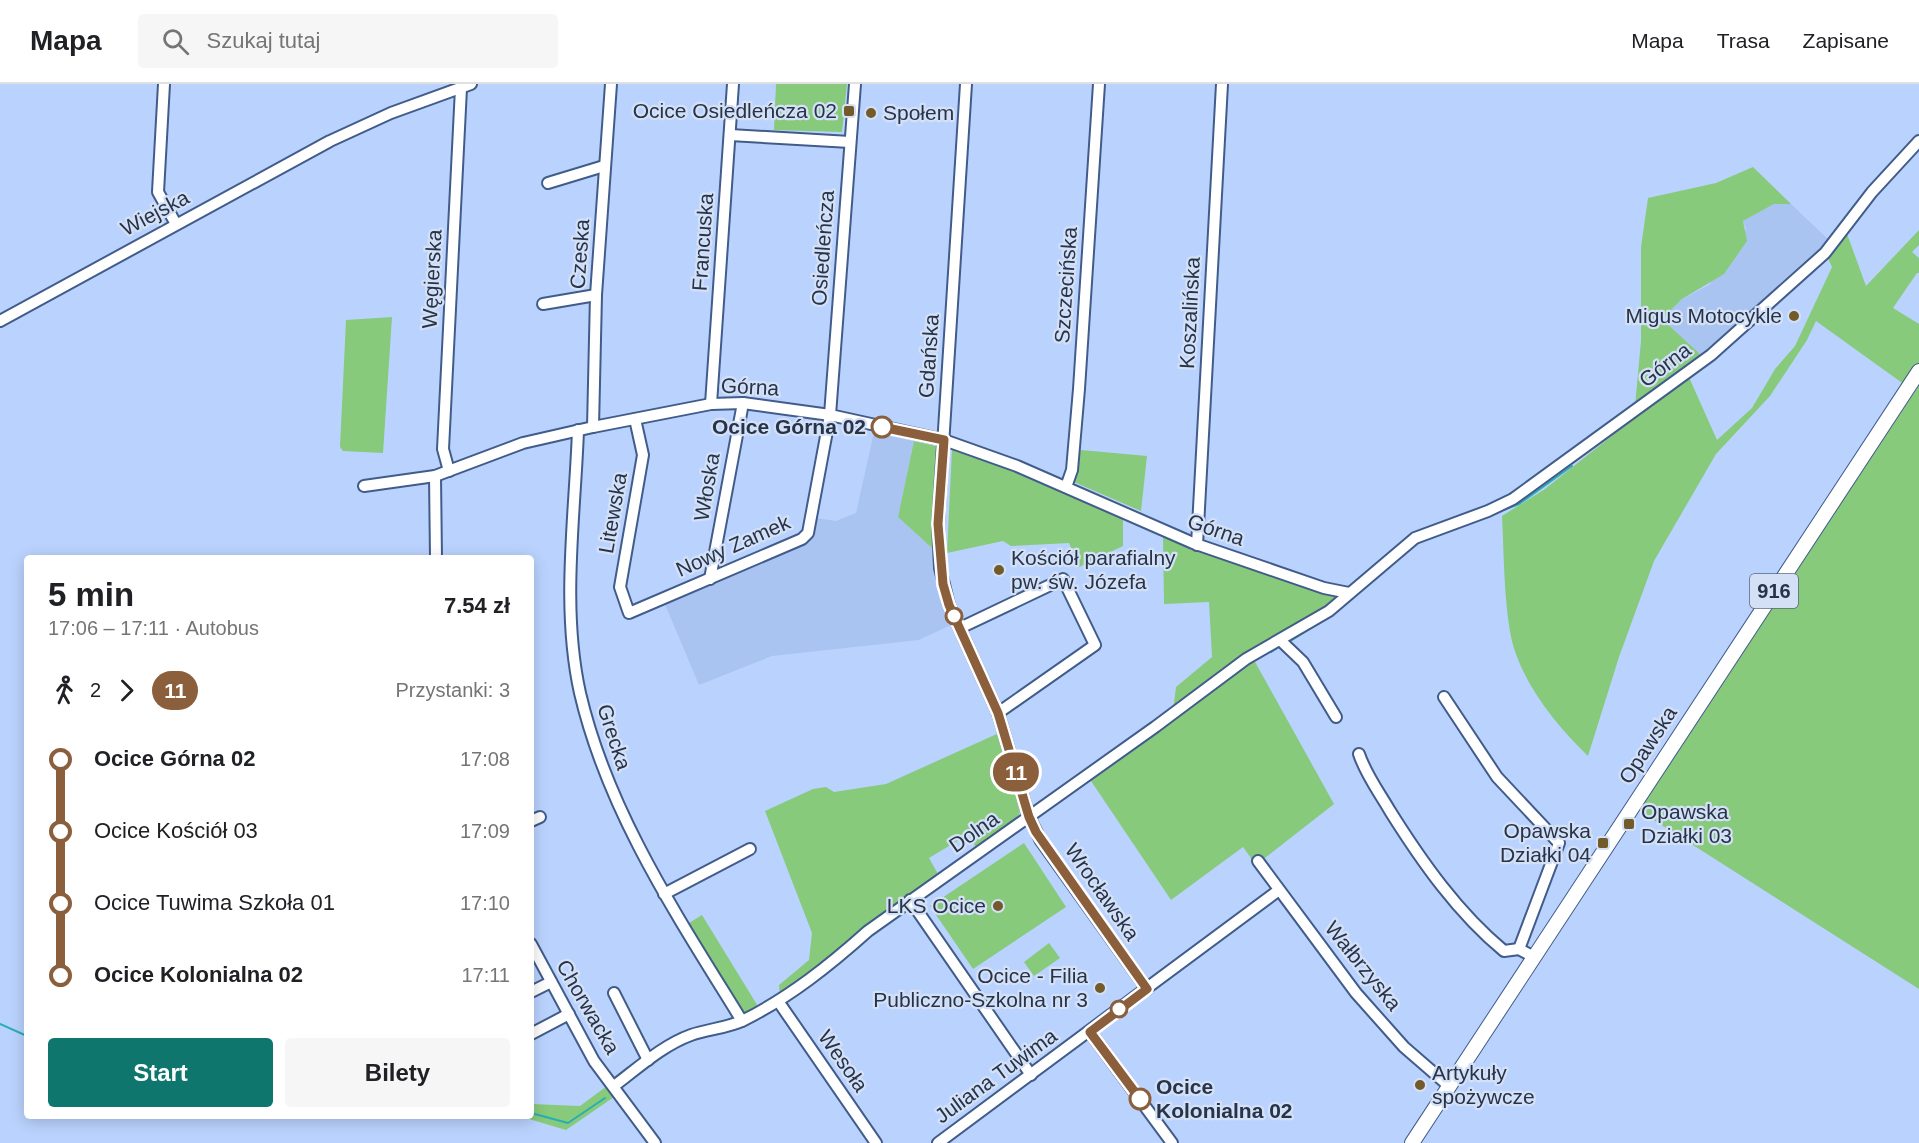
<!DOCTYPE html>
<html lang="pl">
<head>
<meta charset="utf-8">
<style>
  :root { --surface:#fff; --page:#f6f6f6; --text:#202124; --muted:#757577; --line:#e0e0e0; --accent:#0f766e }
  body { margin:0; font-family:Arial,sans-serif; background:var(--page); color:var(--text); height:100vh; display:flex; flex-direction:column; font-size:22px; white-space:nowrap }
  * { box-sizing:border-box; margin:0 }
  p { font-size:20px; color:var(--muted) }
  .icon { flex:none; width:33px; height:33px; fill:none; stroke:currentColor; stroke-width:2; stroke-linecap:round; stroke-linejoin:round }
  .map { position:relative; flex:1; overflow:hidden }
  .side { position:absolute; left:24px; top:471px; width:510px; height:564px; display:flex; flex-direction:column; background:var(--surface); border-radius:6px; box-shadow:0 3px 15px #0003 }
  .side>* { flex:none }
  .badge { padding:0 12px; border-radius:20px; font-size:21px; line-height:39px }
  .map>.badge { position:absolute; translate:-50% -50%; box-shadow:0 0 0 3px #fff }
  .legs { display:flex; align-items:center; gap:9px; height:66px; padding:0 24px; font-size:20px }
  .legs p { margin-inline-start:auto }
  .headline { display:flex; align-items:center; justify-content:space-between; height:102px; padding:0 24px }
  h1 { font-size:33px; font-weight:800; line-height:45px }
  .cta { display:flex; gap:12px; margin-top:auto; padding:12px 24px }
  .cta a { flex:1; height:69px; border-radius:6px; background:var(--accent); color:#fff; font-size:24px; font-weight:800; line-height:69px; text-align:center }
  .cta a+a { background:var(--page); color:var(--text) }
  ul { padding:0 24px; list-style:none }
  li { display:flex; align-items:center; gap:21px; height:72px; font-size:22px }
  li i { display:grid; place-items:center; width:9px; height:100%; margin:0 8px; background:currentColor }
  li i::after { content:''; width:15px; height:15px; margin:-8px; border:4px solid; border-radius:50%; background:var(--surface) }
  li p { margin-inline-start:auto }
  li:first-child i { background:linear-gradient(#0000 50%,currentColor 0) }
  li:last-child i { background:linear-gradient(currentColor 50%,#0000 0) }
  header { display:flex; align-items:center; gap:36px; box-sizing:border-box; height:84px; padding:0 30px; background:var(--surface); border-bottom:2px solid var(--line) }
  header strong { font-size:28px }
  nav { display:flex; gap:33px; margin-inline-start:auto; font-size:21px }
  .search { width:420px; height:54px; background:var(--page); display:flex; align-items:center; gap:15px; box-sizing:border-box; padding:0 21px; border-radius:6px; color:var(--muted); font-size:22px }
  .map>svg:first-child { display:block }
</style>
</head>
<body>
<header>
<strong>Mapa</strong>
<div class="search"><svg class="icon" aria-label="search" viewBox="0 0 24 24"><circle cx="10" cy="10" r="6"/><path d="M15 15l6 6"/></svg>Szukaj tutaj</div>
<nav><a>Mapa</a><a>Trasa</a><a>Zapisane</a></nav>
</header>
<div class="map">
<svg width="1919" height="1059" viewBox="0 0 1919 1059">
  <rect width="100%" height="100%" fill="#bad3fe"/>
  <g fill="#a9c4f1">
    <polygon points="1774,120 1791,120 1831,158 1701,271 1662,235 1682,215 1709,201 1746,145 1743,137"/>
    <polygon points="874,348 914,357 898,433 933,465 941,506 951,541 919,556 772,572 699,601 664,518 810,455 816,434 836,437 856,429"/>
  </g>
  <g fill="#87ca7b">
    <polygon points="776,0 847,0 842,48 774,46"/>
    <polygon points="1753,83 1791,120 1774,120 1743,137 1747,157 1724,190 1682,215 1662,235 1701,271 1635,322 1641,257 1641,163 1648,114 1716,99"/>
    <path d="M1919 146V161L1912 168 1919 174V189H1917L1893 224 1919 240V279L1905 301 1816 237 1807 256 1770 312 1716 370 1654 477 1619 573 1588 672C1558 643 1525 603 1513 561 1504 526 1504 470 1502 432L1545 405 1688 291 1717 356 1752 324 1775 285 1795 262 1832 183 1826 170 1846 147 1866 202Z"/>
    <polygon points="392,233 383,369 343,367 340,363 346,236"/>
    <polygon points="1919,301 1919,905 1638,726"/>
    <polygon points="914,357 940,363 933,465 898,433"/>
    <polygon points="952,366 1027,392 1123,434 1123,462 1079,483 1069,459 1011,462 1003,457 947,469"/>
    <polygon points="1081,366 1147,372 1141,427 1074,398"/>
    <polygon points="1163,452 1306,501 1346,510 1173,627 1176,603 1212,573 1209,518 1164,520"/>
    <polygon points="1254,576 1334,720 1256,781 1243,763 1171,816 1089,694"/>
    <path d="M999 649 1020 728 1016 737 976 764 969 750 929 774 938 790C883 829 834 872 780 912L779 901 809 876 812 849 765 727 813 705 826 703 834 708 886 700Z"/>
    <polygon points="1024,759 1066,823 973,885 930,822"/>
    <polygon points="702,831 759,924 744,933 689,839"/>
    <polygon points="1049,859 1060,874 1034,892 1024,878"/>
    <polygon points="607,1002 614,1013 566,1046 519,1032 531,1032 531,1020 580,1022"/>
  </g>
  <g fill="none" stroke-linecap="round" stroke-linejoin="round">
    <g stroke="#29aeb6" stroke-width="2">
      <polyline points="1468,440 1519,420 1572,382"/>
      <polyline points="1287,559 1335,529 1349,517"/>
      <polyline points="1271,568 1282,561"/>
      <polyline points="0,940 27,952"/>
      <polyline points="531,1029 568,1039 605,1014"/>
    </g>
    <g stroke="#415c8a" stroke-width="14">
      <g id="minor">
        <polyline points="164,0 158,108 176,140"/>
        <polyline points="966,0 938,440 940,484 949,521 998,629 1029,733 1041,757 1147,905"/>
        <polyline points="730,51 850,58"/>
        <polyline points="548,99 604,82"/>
        <polyline points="543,220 596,211"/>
        <polyline points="0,237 330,57 391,29 471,0"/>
        <polyline points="711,320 733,0"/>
        <polyline points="635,335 643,371 620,503 629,529 802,455 808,449 830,331 855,0"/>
        <polyline points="593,343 596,211 611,0"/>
        <path d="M578 346C575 432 561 523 580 609 608 729 678 833 742 937"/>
        <polyline points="449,387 443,365 461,4"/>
        <polyline points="435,392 436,474"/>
        <polyline points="364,402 435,392 523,359 593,343 711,320 743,319 830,331 944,356 1017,382 1193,459 1324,504 1349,509"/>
        <polyline points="1066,403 1072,386 1079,305 1099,0"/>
        <polyline points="1197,461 1222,0"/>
        <polyline points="710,495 743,319"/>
        <polyline points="960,544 1063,495 1095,561 998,629"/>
        <polyline points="1280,556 1303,578 1336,633"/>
        <polyline points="1444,613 1497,693 1559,759 1519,865"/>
        <path d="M1359 670C1366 691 1379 708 1390 727 1422 778 1458 829 1504 867L1519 865 1534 873"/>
        <polyline points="531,737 540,733"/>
        <polyline points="1258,777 1356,909 1404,963 1449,1002"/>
        <polyline points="664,810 750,765"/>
        <polyline points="910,816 1031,991"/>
        <polyline points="531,860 594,977 655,1059"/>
        <polyline points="531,908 551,898"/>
        <polyline points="614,909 648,976"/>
        <polyline points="778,917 876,1059"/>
        <polyline points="1090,948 1172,1059"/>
        <polyline points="531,950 569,930"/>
        <path d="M614 1002C638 984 663 961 691 951 708 945 728 944 744 936 790 913 830 881 868 847L1155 643 1246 575 1329 527 1415 454 1488 427 1513 415 1711 271 1825 169 1872 108 1919 57"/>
        <polyline points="938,1059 1279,806"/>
      </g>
    </g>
    <g stroke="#415c8a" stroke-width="16">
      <polyline id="major" points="1412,1059 1919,287"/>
    </g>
    <use href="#minor" stroke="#fff" stroke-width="10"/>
    <use href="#major" stroke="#fff" stroke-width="14"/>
  </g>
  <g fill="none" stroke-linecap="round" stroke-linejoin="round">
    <g stroke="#fff" stroke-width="14">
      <polyline id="line-1" points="882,343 944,356 938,440 943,500 949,521 998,629 1029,733 1036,748 1147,905 1090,948 1140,1015"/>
    </g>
    <use href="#line-1" stroke="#8b5e3c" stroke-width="9"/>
  </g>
  <g fill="#735a2b" stroke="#d3e0f6" stroke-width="2">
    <rect x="843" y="21" width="12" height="12" rx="3"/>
    <circle cx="871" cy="29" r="6"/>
    <circle cx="1794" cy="232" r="6"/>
    <circle cx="999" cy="486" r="6"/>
    <rect x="1623" y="734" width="12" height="12" rx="3"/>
    <rect x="1597" y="753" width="12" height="12" rx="3"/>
    <circle cx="998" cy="822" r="6"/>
    <circle cx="1100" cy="904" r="6"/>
    <circle cx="1420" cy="1001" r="6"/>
  </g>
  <g fill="#fff" stroke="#8b5e3c" stroke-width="3">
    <circle cx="882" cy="343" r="10"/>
    <circle cx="954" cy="532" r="8"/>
    <circle cx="1119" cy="925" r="8"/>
    <circle cx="1140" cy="1015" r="10"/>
  </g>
  <g text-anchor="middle" stroke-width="4.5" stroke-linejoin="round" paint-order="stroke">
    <rect fill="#d3e0f6" stroke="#5b677c" stroke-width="1.5" x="1750" y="490" width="48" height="34" rx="4.5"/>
    <g font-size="20" font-weight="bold" fill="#273348">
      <text x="1774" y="514">916</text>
    </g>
    <g font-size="21" fill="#273348" stroke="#d3e0f6" text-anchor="end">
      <text x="837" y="34">Ocice Osiedleńcza 02</text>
      <text x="883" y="36" text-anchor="start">Społem</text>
      <text x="1782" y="239">Migus Motocykle</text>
      <text x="1011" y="481" text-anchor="start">Kościół parafialny<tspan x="1011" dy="24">pw. św. Józefa</tspan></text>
      <text x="1641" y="735" text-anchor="start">Opawska<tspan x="1641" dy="24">Działki 03</tspan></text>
      <text x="1591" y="754">Opawska<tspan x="1591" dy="24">Działki 04</tspan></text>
      <text x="986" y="829">LKS Ocice</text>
      <text x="1088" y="899">Ocice - Filia<tspan x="1088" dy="24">Publiczno-Szkolna nr 3</tspan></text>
      <text x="1432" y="996" text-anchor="start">Artykuły<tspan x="1432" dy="24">spożywcze</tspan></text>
    </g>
    <g font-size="21" fill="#273348" stroke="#d3e0f6">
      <text transform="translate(155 129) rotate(-28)" y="7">Wiejska</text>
      <text transform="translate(703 158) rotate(-86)" y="7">Francuska</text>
      <text transform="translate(823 164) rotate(-86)" y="7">Osiedleńcza</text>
      <text transform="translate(580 170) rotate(-86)" y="7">Czeska</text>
      <text transform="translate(432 195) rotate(-87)" y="7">Węgierska</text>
      <text transform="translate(1066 201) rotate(-86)" y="7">Szczecińska</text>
      <text transform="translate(1190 229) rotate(-87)" y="7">Koszalińska</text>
      <text transform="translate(929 272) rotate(-86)" y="7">Gdańska</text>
      <text transform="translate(1665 281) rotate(-37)" y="7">Górna</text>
      <text transform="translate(750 303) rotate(3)" y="7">Górna</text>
      <text transform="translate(707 403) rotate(-80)" y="7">Włoska</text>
      <text transform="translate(613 429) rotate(-80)" y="7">Litewska</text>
      <text transform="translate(1216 446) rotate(19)" y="7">Górna</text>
      <text transform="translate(733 462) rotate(-24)" y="7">Nowy Zamek</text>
      <text transform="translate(614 653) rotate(72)" y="7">Grecka</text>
      <text transform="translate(1648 661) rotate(-57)" y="7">Opawska</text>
      <text transform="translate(974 748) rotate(-35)" y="7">Dolna</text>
      <text transform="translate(1102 808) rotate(55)" y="7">Wrocławska</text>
      <text transform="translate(1363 882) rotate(51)" y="7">Wałbrzyska</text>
      <text transform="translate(588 923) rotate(60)" y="7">Chorwacka</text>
      <text transform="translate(843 977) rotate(55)" y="7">Wesoła</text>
      <text transform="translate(996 992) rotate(-36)" y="7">Juliana Tuwima</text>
    </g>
    <g font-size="21" font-weight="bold" fill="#273348" stroke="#d3e0f6" text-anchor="end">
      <text x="866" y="350">Ocice Górna 02</text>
      <text x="1156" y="1010" text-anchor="start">Ocice<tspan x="1156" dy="24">Kolonialna 02</tspan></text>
    </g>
  </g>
</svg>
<b class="badge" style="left:1016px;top:688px;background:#8b5e3c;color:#fff">11</b>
<section class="side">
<div class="headline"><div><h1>5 min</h1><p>17:06 – 17:11 · Autobus</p></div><b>7.54 zł</b></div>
<div class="legs"><svg class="icon" aria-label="walk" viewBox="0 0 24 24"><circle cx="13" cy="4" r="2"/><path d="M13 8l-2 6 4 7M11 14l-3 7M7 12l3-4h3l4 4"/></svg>2<svg class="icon" aria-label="forward" viewBox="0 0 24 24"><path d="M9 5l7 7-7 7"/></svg><b class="badge" style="background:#8b5e3c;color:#fff">11</b><p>Przystanki: 3</p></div>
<ul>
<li><i style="color:#8b5e3c"></i><b>Ocice Górna 02</b><p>17:08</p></li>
<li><i style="color:#8b5e3c"></i><span>Ocice Kościół 03</span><p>17:09</p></li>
<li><i style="color:#8b5e3c"></i><span>Ocice Tuwima Szkoła 01</span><p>17:10</p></li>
<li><i style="color:#8b5e3c"></i><b>Ocice Kolonialna 02</b><p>17:11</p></li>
</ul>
<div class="cta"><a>Start</a><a>Bilety</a></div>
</section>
</div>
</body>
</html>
